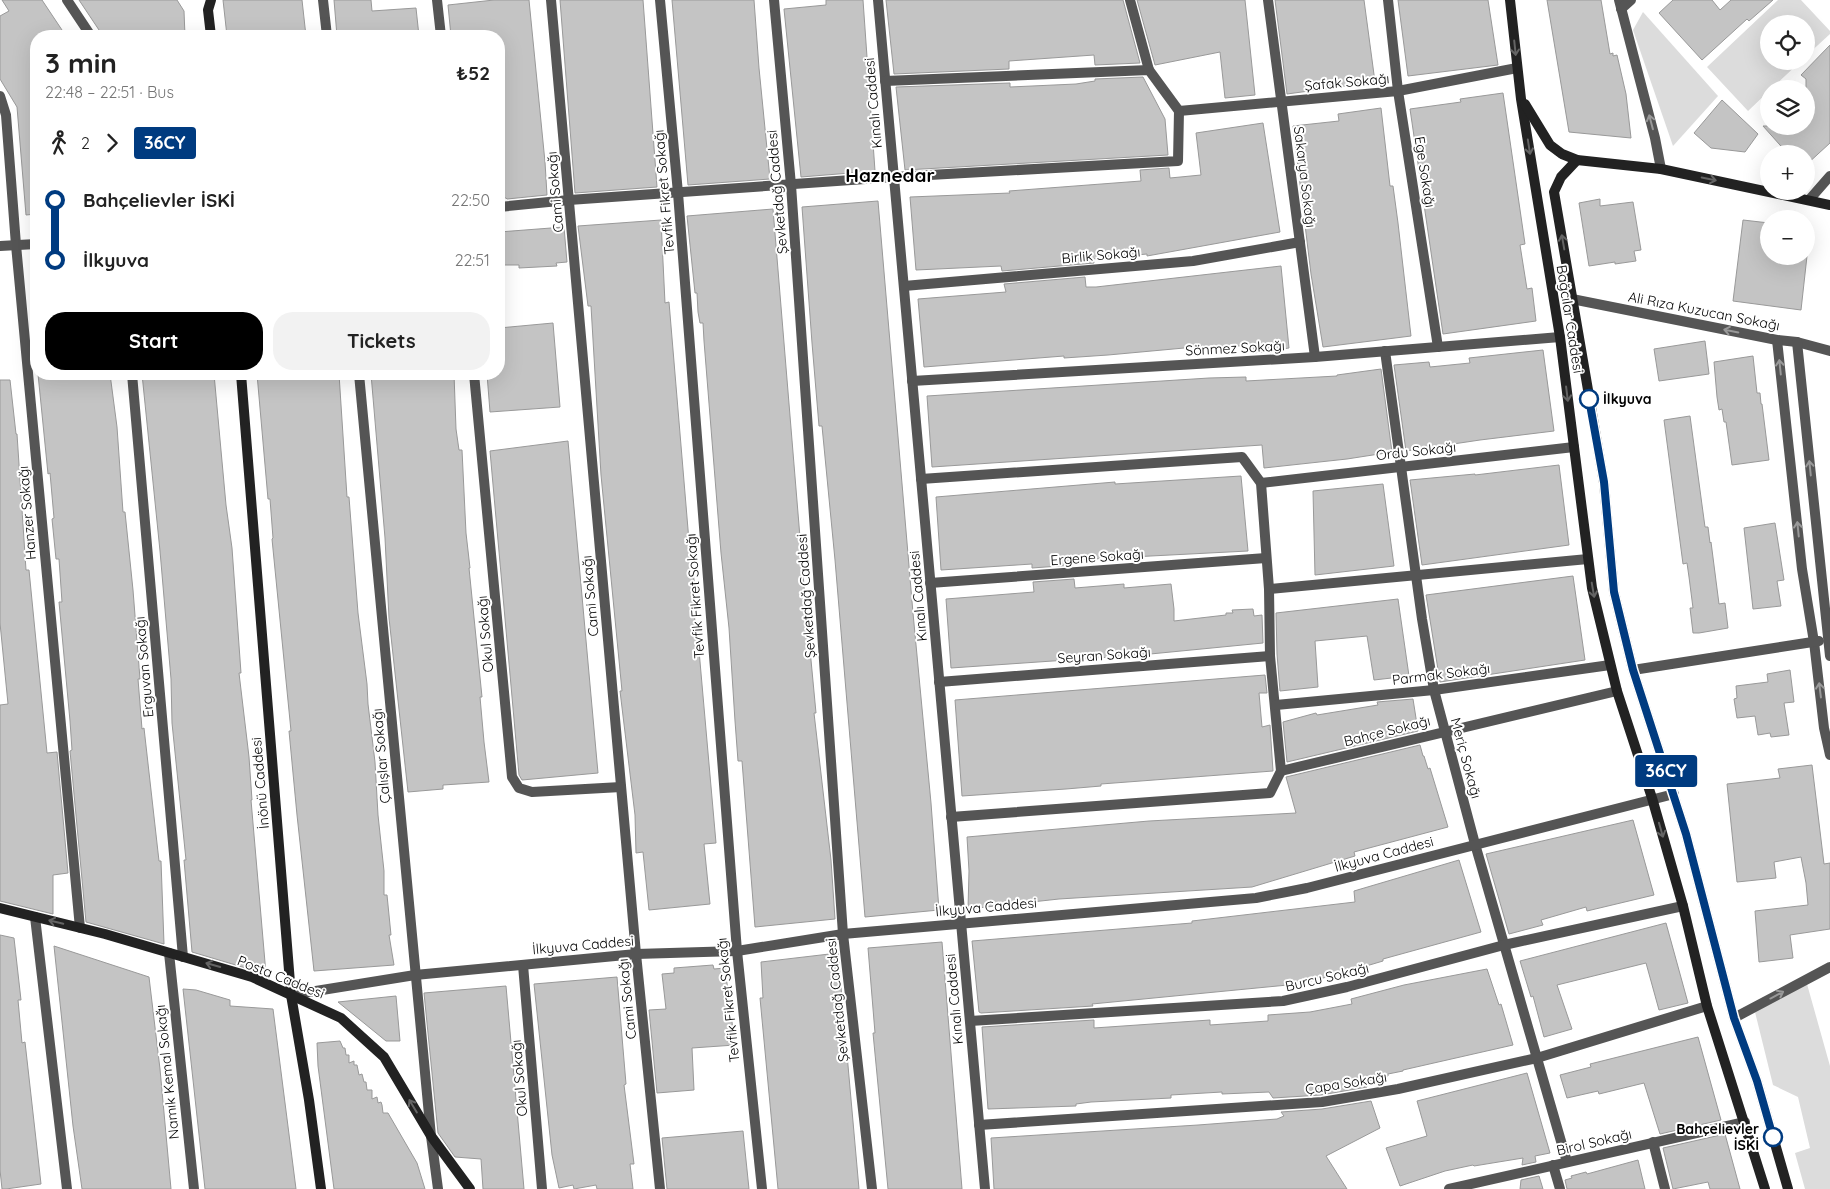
<!DOCTYPE html>
<html lang="en">
<head>
<meta charset="utf-8">
<style>
  :root { --surface:#fff; --page:#f2f2f2; --text:#222; --muted:#767676; --accent:#000 }
  body { margin:0; font-family:Quicksand,sans-serif; background:var(--page); color:var(--text); height:100vh; display:flex; flex-direction:column; font-size:19px; white-space:nowrap }
  * { box-sizing:border-box; margin:0 }
  p { font-size:16px; color:var(--muted) }
  .icon { flex:none; width:28px; height:28px; fill:none; stroke:currentColor; stroke-width:2; stroke-linecap:round; stroke-linejoin:round }
  .map { position:relative; flex:1; overflow:hidden }
  .side { position:absolute; left:30px; top:30px; width:475px; height:350px; display:flex; flex-direction:column; background:var(--surface); border-radius:20px; box-shadow:0 5px 20px #0002 }
  .side>* { flex:none }
  .badge { padding:0 10px; border-radius:4px; font-size:18px; line-height:32px }
  .controls { position:absolute; left:1760px; top:15px; display:grid; gap:10px }
  .controls a { display:grid; place-items:center; width:55px; height:55px; border-radius:50%; background:var(--surface); box-shadow:0 5px 20px #0002; font-size:25px }
  .map>.badge { position:absolute; translate:-50% -50%; box-shadow:0 0 0 2px #fff }
  .legs { display:flex; align-items:center; gap:8px; height:55px; padding:0 15px; font-size:16px }
  .legs p { margin-inline-start:auto }
  .headline { display:flex; align-items:center; justify-content:space-between; height:85px; padding:0 15px }
  h1 { font-size:28px; font-weight:800; line-height:38px }
  .cta { display:flex; gap:10px; margin-top:auto; padding:10px 15px }
  .cta a { flex:1; height:58px; border-radius:20px; background:var(--accent); color:#fff; font-size:20px; font-weight:800; line-height:58px; text-align:center }
  .cta a+a { background:var(--page); color:var(--text) }
  ul { padding:0 15px; list-style:none }
  li { display:flex; align-items:center; gap:18px; height:60px; font-size:19px }
  li i { display:grid; place-items:center; width:8px; height:100%; margin:0 6px; background:currentColor }
  li i::after { content:''; width:12px; height:12px; margin:-6px; border:4px solid; border-radius:50%; background:var(--surface) }
  li p { margin-inline-start:auto }
  li:first-child i { background:linear-gradient(#0000 50%,currentColor 0) }
  li:last-child i { background:linear-gradient(currentColor 50%,#0000 0) }
  .map>svg:first-child { display:block }
</style>
</head>
<body>
<div class="map">
<svg width="1830" height="1189" viewBox="0 0 1830 1189">
  <rect width="100%" height="100%" fill="#fff"/>
  <g fill="#dcdcdc">
    <polygon points="1778,0 1801,0 1830,31 1830,34 1806,56 1806,24 1769,24 1769,61 1801,61 1771,89 1769,89 1769,91 1748,111 1707,67"/>
    <polygon points="1643,12 1718,96 1673,146 1633,30"/>
    <polygon points="1807,984 1830,1066 1830,1189 1805,1189 1795,1153 1810,1148 1798,1097 1773,1085 1755,1012"/>
  </g>
  <g fill="#c4c4c4" stroke="#999">
    <polygon points="2,0 42,0 66,36 36,36 36,214 26,215 17,107 0,79 0,16 9,11"/>
    <polygon points="79,0 177,0 184,11 185,36 103,36"/>
    <polygon points="223,0 302,0 306,36 227,36"/>
    <polygon points="334,0 371,0 372,11 416,8 419,36 337,36"/>
    <polygon points="494,0 529,0 545,162 547,195 507,199 506,198 499,198 499,104 502,104 499,68 499,36 451,36 448,5"/>
    <polygon points="560,0 643,0 657,187 575,193"/>
    <polygon points="672,0 754,0 759,68 770,179 688,185"/>
    <polygon points="826,0 863,0 875,171 801,177 784,9 826,5"/>
    <polygon points="886,0 1123,0 1140,63 1095,65 1094,55 1009,61 1009,69 894,74"/>
    <polygon points="1137,0 1245,0 1255,95 1225,98 1220,52 1155,65"/>
    <polygon points="1275,0 1364,0 1375,82 1287,94"/>
    <polygon points="1398,0 1488,0 1498,65 1408,76"/>
    <polygon points="1547,0 1601,0 1610,54 1613,53 1613,56 1617,55 1626,94 1631,138 1569,132"/>
    <polygon points="1673,0 1712,0 1720,10 1731,0 1773,0 1749,21 1747,19 1702,60 1659,13"/>
    <polygon points="1830,45 1830,143 1806,165 1806,154 1788,154 1763,126 1806,126 1806,79 1801,75"/>
    <polygon points="1143,77 1165,119 1168,155 905,170 896,87 1010,83 1010,87 1076,84 1095,81 1095,79"/>
    <polygon points="1503,93 1525,244 1520,245 1527,289 1532,288 1536,321 1443,334 1410,109 1461,102 1460,99"/>
    <polygon points="1722,100 1758,134 1745,152 1711,148 1694,133"/>
    <polygon points="1381,108 1390,186 1393,186 1398,223 1411,336 1323,347 1311,274 1293,126 1339,121 1338,114"/>
    <polygon points="1263,123 1280,232 1147,256 1147,254 1093,259 1094,263 1002,271 1001,266 916,270 910,197 1010,193 1009,191 1141,181 1140,170 1169,168 1170,178 1201,175 1196,133"/>
    <polygon points="1600,199 1600,206 1633,202 1641,250 1634,251 1636,261 1615,264 1615,262 1589,266 1579,203"/>
    <polygon points="878,201 913,613 931,803 939,910 865,917 835,560 822,426 819,426 812,343 802,207"/>
    <polygon points="773,209 804,586 816,713 814,713 831,860 835,919 755,927 742,761 738,761 735,721 729,628 721,553 704,341 703,323 700,323 698,312 697,293 695,293 687,216"/>
    <polygon points="661,220 665,303 669,302 690,553 696,593 693,593 696,639 698,639 716,843 704,844 710,904 649,910 643,852 636,853 635,815 620,691 622,691 601,475 591,306 588,306 578,226"/>
    <polygon points="1743,220 1769,223 1769,256 1807,256 1801,310 1733,301"/>
    <polygon points="564,227 567,262 556,263 557,266 519,268 519,265 499,265 499,232"/>
    <polygon points="1281,266 1289,348 1254,353 1253,345 1207,348 1206,346 1108,355 1064,358 1064,356 924,367 918,299 1006,292 1004,284 1085,277 1086,287 1096,287"/>
    <polygon points="553,323 560,407 490,412 487,374 499,374 499,328"/>
    <polygon points="1705,341 1709,374 1659,381 1654,349"/>
    <polygon points="1543,350 1554,431 1480,440 1406,451 1394,365 1429,362 1430,367 1470,363 1469,358"/>
    <polygon points="1753,356 1757,393 1760,393 1761,404 1762,404 1769,460 1732,465 1726,422 1724,422 1722,409 1719,410 1717,397 1714,362"/>
    <polygon points="1381,369 1392,452 1347,459 1264,468 1262,445 932,467 927,396 1209,378 1246,377 1246,381 1337,376 1337,375"/>
    <polygon points="38,374 110,374 117,427 123,512 125,512 133,590 140,679 138,679 142,729 144,728 159,861 161,861 164,944 86,922 70,751 72,750 70,721 59,602 62,602 59,559 56,559 52,519 54,518 50,473 48,474"/>
    <polygon points="142,374 214,374 226,505 232,548 241,673 239,673 249,757 252,800 251,800 266,974 192,952 184,860 186,860 172,723 171,679 160,551"/>
    <polygon points="257,374 339,374 347,497 349,497 358,613 367,684 368,704 375,762 378,815 384,871 384,895 387,895 391,935 389,935 394,965 314,971 297,815 289,731 291,731 272,539 273,538 270,499 268,499"/>
    <polygon points="371,374 454,374 456,429 459,450 462,450 466,533 470,568 469,568 482,697 480,697 484,742 489,782 443,785 443,789 408,792 389,618 385,538"/>
    <polygon points="0,380 10,380 16,434 17,434 26,570 29,570 47,753 57,752 68,873 53,875 53,914 0,901 0,705 8,704 0,623"/>
    <polygon points="1690,416 1705,527 1708,527 1710,543 1711,542 1719,604 1725,603 1728,628 1699,633 1693,633 1690,608 1693,608 1689,577 1687,563 1683,564 1664,420"/>
    <polygon points="568,441 598,773 522,780 519,775 490,451"/>
    <polygon points="1559,465 1569,545 1422,565 1410,480 1475,474 1475,475"/>
    <polygon points="1241,476 1248,551 1073,560 1073,565 1032,568 1032,564 941,570 936,497 1115,482 1115,484"/>
    <polygon points="1383,484 1394,566 1315,575 1313,491"/>
    <polygon points="1775,523 1784,580 1777,581 1781,606 1753,609 1744,528"/>
    <polygon points="1573,576 1585,660 1440,682 1426,595"/>
    <polygon points="1074,579 1075,588 1124,584 1124,588 1171,584 1174,609 1174,621 1226,615 1226,613 1233,613 1232,610 1253,609 1254,616 1262,615 1263,643 1140,655 951,668 946,599 1034,592 1033,582"/>
    <polygon points="1398,599 1409,676 1374,680 1367,636 1315,641 1318,687 1280,691 1277,654 1276,613"/>
    <polygon points="1790,670 1794,702 1784,703 1789,735 1771,737 1770,733 1758,735 1755,716 1737,718 1734,699 1737,698 1736,686 1768,682 1767,674"/>
    <polygon points="1265,675 1267,693 1259,693 1262,727 1270,725 1273,771 1101,784 1101,786 1066,789 962,796 955,700"/>
    <polygon points="1413,699 1418,731 1287,762 1283,722 1316,713 1317,715 1378,705 1377,702"/>
    <polygon points="1420,745 1423,756 1424,756 1428,769 1430,768 1448,827 1354,852 1355,856 1252,887 1059,899 968,909 969,871 967,837 1149,821 1296,813 1286,777"/>
    <polygon points="1812,765 1824,864 1830,863 1830,929 1790,935 1793,958 1759,962 1755,911 1808,905 1806,883 1801,857 1774,862 1776,878 1737,882 1727,784 1780,778 1778,769"/>
    <polygon points="1633,820 1654,895 1587,911 1586,907 1541,920 1543,925 1509,934 1486,854"/>
    <polygon points="1459,860 1481,932 1383,959 1383,961 1346,972 1345,970 1327,977 1298,984 1092,1004 1093,1006 981,1013 979,1012 972,941 1192,923 1192,921 1355,902 1354,891"/>
    <polygon points="1666,923 1688,1003 1659,1010 1646,963 1557,985 1572,1029 1544,1037 1533,996 1531,997 1520,961"/>
    <polygon points="0,935 14,938 21,1000 18,1000 22,1043 25,1042 41,1184 6,1189 2,1189 0,1170"/>
    <polygon points="942,942 962,1189 888,1189 873,1033 875,1033 868,948"/>
    <polygon points="54,946 149,977 160,1069 171,1189 82,1189 73,1126"/>
    <polygon points="838,953 859,1189 778,1189 760,998 763,998 761,962"/>
    <polygon points="713,965 714,969 725,968 735,1045 692,1048 694,1090 657,1093 649,1010 666,1009 662,974 674,973 674,968"/>
    <polygon points="1487,969 1499,1005 1501,1004 1513,1045 1403,1070 1403,1071 1388,1074 1388,1076 1367,1081 1365,1082 1367,1087 1321,1095 1273,1098 1269,1092 1222,1094 1222,1092 1171,1095 1171,1098 1091,1102 1076,1104 1076,1106 988,1109 982,1027 1094,1020 1094,1028 1210,1020 1210,1025 1268,1021 1268,1015 1310,1012 1352,1004 1351,999 1404,985"/>
    <polygon points="617,977 626,1084 624,1085 634,1164 630,1164 633,1189 597,1189 596,1185 574,1189 573,1185 559,1188 552,1155 534,984"/>
    <polygon points="506,986 524,1189 483,1189 481,1159 455,1157 438,1133 424,993"/>
    <polygon points="183,989 196,990 230,1000 230,1006 273,1009 296,1189 205,1189"/>
    <polygon points="396,996 400,1041 386,1041 338,1002"/>
    <polygon points="1698,1037 1721,1120 1660,1134 1644,1083 1599,1094 1598,1091 1567,1098 1560,1075 1591,1067 1590,1064"/>
    <polygon points="340,1041 343,1048 345,1048 346,1055 349,1055 349,1063 354,1061 354,1065 357,1065 359,1075 362,1074 364,1082 366,1082 367,1090 372,1090 372,1099 377,1097 378,1103 381,1102 382,1105 383,1113 388,1113 417,1163 425,1189 334,1189 318,1066 317,1043"/>
    <polygon points="1527,1073 1550,1153 1535,1156 1536,1162 1522,1165 1523,1158 1474,1166 1473,1165 1445,1171 1400,1186 1386,1148 1427,1136 1417,1101"/>
    <polygon points="1371,1101 1380,1128 1326,1156 1347,1189 994,1189 991,1138 1198,1125 1277,1119 1284,1116 1281,1112 1322,1109"/>
    <polygon points="743,1131 749,1189 667,1189 662,1138"/>
    <polygon points="1725,1134 1740,1189 1710,1189 1708,1182 1673,1189 1663,1148"/>
    <polygon points="1638,1160 1645,1189 1567,1189 1565,1180 1572,1178 1571,1176 1586,1172 1587,1174"/>
    <polygon points="1539,1176 1543,1189 1520,1189 1521,1180"/>
  </g>
  <g fill="none" stroke-linecap="round" stroke-linejoin="round">
    <g stroke="#555" stroke-width="10">
      <polyline points="67,0 91,36"/>
      <polyline points="323,0 327,36"/>
      <polyline points="437,0 441,36"/>
      <polyline points="551,0 636,954 660,1189"/>
      <polyline points="660,0 678,193 737,951 762,1189"/>
      <polyline points="774,0 791,185 843,934 872,1189"/>
      <polyline points="878,0 985,1189"/>
      <polyline points="1130,0 1149,70"/>
      <polyline points="1268,0 1315,357"/>
      <polyline points="1388,0 1398,91 1438,347"/>
      <polyline points="1619,0 1655,138 1661,169"/>
      <polyline points="1621,9 1631,0"/>
      <polyline points="0,96 6,115 16,245 80,928"/>
      <polyline points="1179,111 1398,91 1517,68"/>
      <polyline points="1809,200 1830,176"/>
      <polyline points="499,207 569,200 894,177 1178,161 1179,111 1149,70 885,81"/>
      <polyline points="0,246 36,244"/>
      <polyline points="904,286 1193,261 1300,242"/>
      <polyline points="1572,299 1777,340 1797,342 1830,351"/>
      <polyline points="1777,340 1802,569 1814,642 1824,728 1830,755"/>
      <polyline points="1797,342 1830,656"/>
      <polyline points="1385,351 1422,619 1434,690 1475,844 1567,1162"/>
      <polyline points="132,374 183,957"/>
      <polyline points="359,374 431,1136 438,1189"/>
      <polyline points="474,374 512,777 519,788 532,792 621,787"/>
      <polyline points="912,381 1315,357 1560,337"/>
      <polyline points="921,479 1242,457 1261,483 1269,589 1270,656 1281,771 1270,793 951,817"/>
      <polyline points="1261,483 1574,447"/>
      <polyline points="930,583 1266,558"/>
      <polyline points="1269,589 1588,559"/>
      <polyline points="1633,670 1819,641"/>
      <polyline points="939,682 1270,656"/>
      <polyline points="1276,705 1434,690 1610,665"/>
      <polyline points="1281,771 1617,691"/>
      <polyline points="35,917 67,1189"/>
      <polyline points="169,953 194,1189"/>
      <polyline points="523,965 542,1189"/>
      <polyline points="291,995 415,975 636,954 737,951 843,934 1256,898 1307,888 1674,794"/>
      <polyline points="1734,1018 1830,967"/>
      <polyline points="970,1021 1283,1001 1347,987 1504,945 1683,906"/>
      <polyline points="979,1125 1322,1102 1398,1089 1537,1058 1707,1006"/>
      <polyline points="1653,1142 1665,1189"/>
      <polyline points="1553,1165 1560,1189"/>
      <polyline points="1449,1189 1745,1122"/>
    </g>
    <g stroke="#222" stroke-width="10">
      <polyline points="1510,0 1521,99 1560,337 1592,588 1617,691 1652,798 1683,906 1707,1006 1765,1189"/>
      <polyline points="211,36 208,10 211,0"/>
      <polyline points="1525,104 1550,145 1562,154 1577,160 1661,169 1830,205"/>
      <polyline points="1577,160 1561,177 1554,192 1604,483 1614,592 1633,670 1686,834 1734,1018 1757,1081 1788,1189"/>
      <polyline points="241,374 291,995 309,1100 321,1189"/>
      <polyline points="0,908 105,934 252,977 341,1018 384,1057 431,1136 470,1189"/>
    </g>
  </g>
  <defs><path id="oneway-shaft" d="M-6 0H5M1.5-3L5.5 0L1.5 3" fill="none" stroke-width="1.6" stroke-linecap="round" stroke-linejoin="round" transform="scale(1.25)"/></defs>
  <g stroke="#646464">
    <use href="#oneway-shaft" transform="translate(1515 48) rotate(84)"/>
    <use href="#oneway-shaft" transform="translate(1529 147) rotate(81)"/>
    <use href="#oneway-shaft" transform="translate(1709 179) rotate(12)"/>
    <use href="#oneway-shaft" transform="translate(1563 242) rotate(-100)"/>
    <use href="#oneway-shaft" transform="translate(1567 394) rotate(83)"/>
    <use href="#oneway-shaft" transform="translate(1593 590) rotate(80)"/>
    <use href="#oneway-shaft" transform="translate(1661 830) rotate(74)"/>
    <use href="#oneway-shaft" transform="translate(56 922) rotate(-166)"/>
    <use href="#oneway-shaft" transform="translate(213 965) rotate(-164)"/>
    <use href="#oneway-shaft" transform="translate(413 1106) rotate(-121)"/>
  </g>
  <g stroke="#999">
    <use href="#oneway-shaft" transform="translate(1651 122) rotate(-105)"/>
    <use href="#oneway-shaft" transform="translate(1731 331) rotate(-169)"/>
    <use href="#oneway-shaft" transform="translate(1780 367) rotate(-96)"/>
    <use href="#oneway-shaft" transform="translate(1810 468) rotate(-96)"/>
    <use href="#oneway-shaft" transform="translate(1798 529) rotate(-96)"/>
    <use href="#oneway-shaft" transform="translate(1820 690) rotate(-97)"/>
    <use href="#oneway-shaft" transform="translate(1777 995) rotate(-28)"/>
  </g>
  <g fill="none" stroke-linecap="round" stroke-linejoin="round">
    <g stroke="#fff" stroke-width="11">
      <polyline id="line-1" points="1589,399 1604,482 1614,592 1633,670 1686,834 1734,1018 1757,1081 1773,1137"/>
    </g>
    <use href="#line-1" stroke="#003b80" stroke-width="8"/>
  </g>
  <g fill="#fff" stroke="#003b80" stroke-width="2.5">
    <circle cx="1589" cy="399" r="9"/>
    <circle cx="1773" cy="1137" r="9"/>
  </g>
  <g text-anchor="middle" stroke-width="4" stroke-linejoin="round" paint-order="stroke">
    <g font-size="14" fill="#000" stroke="#fff">
      <text transform="translate(1347 82) rotate(-5)" y="5">Şafak Sokağı</text>
      <text transform="translate(873 103) rotate(-95)" y="5">Kınalı Caddesi</text>
      <text transform="translate(1425 172) rotate(81)" y="5">Ege Sokağı</text>
      <text transform="translate(1305 177) rotate(83)" y="5">Sakarya Sokağı</text>
      <text transform="translate(555 192) rotate(-95)" y="5">Cami Sokağı</text>
      <text transform="translate(664 192) rotate(-95)" y="5">Tevfik Fikret Sokağı</text>
      <text transform="translate(777 192) rotate(-95)" y="5">Şevketdağ Caddesi</text>
      <text transform="translate(1101 255) rotate(-5)" y="5">Birlik Sokağı</text>
      <text transform="translate(1704 311) rotate(11)" y="5">Ali Rıza Kuzucan Sokağı</text>
      <text transform="translate(1570 319) rotate(81)" y="5">Bağcılar Caddesi</text>
      <text transform="translate(1235 348) rotate(-3)" y="5">Sönmez Sokağı</text>
      <text transform="translate(1416 451) rotate(-6)" y="5">Ordu Sokağı</text>
      <text transform="translate(27 513) rotate(-95)" y="5">Hanzer Sokağı</text>
      <text transform="translate(1097 557) rotate(-4)" y="5">Ergene Sokağı</text>
      <text transform="translate(590 596) rotate(-95)" y="5">Cami Sokağı</text>
      <text transform="translate(695 596) rotate(-94)" y="5">Tevfik Fikret Sokağı</text>
      <text transform="translate(806 596) rotate(-94)" y="5">Şevketdağ Caddesi</text>
      <text transform="translate(918 596) rotate(-95)" y="5">Kınalı Caddesi</text>
      <text transform="translate(485 634) rotate(-95)" y="5">Okul Sokağı</text>
      <text transform="translate(1104 655) rotate(-4)" y="5">Seyran Sokağı</text>
      <text transform="translate(144 667) rotate(-95)" y="5">Erguvan Sokağı</text>
      <text transform="translate(1441 674) rotate(-7)" y="5">Parmak Sokağı</text>
      <text transform="translate(1387 731) rotate(-14)" y="5">Bahçe Sokağı</text>
      <text transform="translate(381 756) rotate(-95)" y="5">Çalışlar Sokağı</text>
      <text transform="translate(1466 758) rotate(75)" y="5">Meriç Sokağı</text>
      <text transform="translate(260 783) rotate(-95)" y="5">İnönü Caddesi</text>
      <text transform="translate(1384 854) rotate(-15)" y="5">İlkyuva Caddesi</text>
      <text transform="translate(986 907) rotate(-5)" y="5">İlkyuva Caddesi</text>
      <text transform="translate(583 945) rotate(-5)" y="5">İlkyuva Caddesi</text>
      <text transform="translate(281 977) rotate(22)" y="5">Posta Caddesi</text>
      <text transform="translate(1327 977) rotate(-13)" y="5">Burcu Sokağı</text>
      <text transform="translate(627 999) rotate(-96)" y="5">Cami Sokağı</text>
      <text transform="translate(954 999) rotate(-95)" y="5">Kınalı Caddesi</text>
      <text transform="translate(728 1000) rotate(-96)" y="5">Tevfik Fikret Sokağı</text>
      <text transform="translate(837 1000) rotate(-96)" y="5">Şevketdağ Caddesi</text>
      <text transform="translate(167 1072) rotate(-96)" y="5">Namık Kemal Sokağı</text>
      <text transform="translate(519 1078) rotate(-95)" y="5">Okul Sokağı</text>
      <text transform="translate(1346 1083) rotate(-9)" y="5">Çapa Sokağı</text>
      <text transform="translate(1594 1142) rotate(-13)" y="5">Birol Sokağı</text>
    </g>
    <g font-size="14" font-weight="bold" fill="#000" stroke="#fff" text-anchor="start">
      <text x="1603" y="404">İlkyuva</text>
      <text x="1759" y="1134" text-anchor="end">Bahçelievler<tspan x="1759" dy="16">İSKİ</tspan></text>
    </g>
    <g font-size="19" font-weight="bold" fill="#000" stroke="#fff">
      <text x="890" y="182">Haznedar</text>
    </g>
  </g>
</svg>
<div class="controls">
<a><svg class="icon" aria-label="locate" viewBox="0 0 24 24"><circle cx="12" cy="12" r="6"/><path d="M12 2v4M12 18v4M2 12h4M18 12h4"/></svg></a>
<a><svg class="icon" aria-label="layers" viewBox="0 0 24 24"><path d="M12 4l9 5-9 5-9-5zM3 14l9 5 9-5"/></svg></a>
<a>+</a>
<a>−</a>
</div>
<b class="badge" style="left:1666px;top:771px;background:#003b80;color:#fff">36CY</b>
<section class="side">
<div class="headline"><div><h1>3 min</h1><p>22:48 – 22:51 · Bus</p></div><b>₺52</b></div>
<div class="legs"><svg class="icon" aria-label="walk" viewBox="0 0 24 24"><circle cx="13" cy="4" r="2"/><path d="M13 8l-2 6 4 7M11 14l-3 7M7 12l3-4h3l4 4"/></svg>2<svg class="icon" aria-label="forward" viewBox="0 0 24 24"><path d="M9 5l7 7-7 7"/></svg><b class="badge" style="background:#003b80;color:#fff">36CY</b></div>
<ul>
<li><i style="color:#003b80"></i><b>Bahçelievler İSKİ</b><p>22:50</p></li>
<li><i style="color:#003b80"></i><b>İlkyuva</b><p>22:51</p></li>
</ul>
<div class="cta"><a>Start</a><a>Tickets</a></div>
</section>
</div>
</body>
</html>
